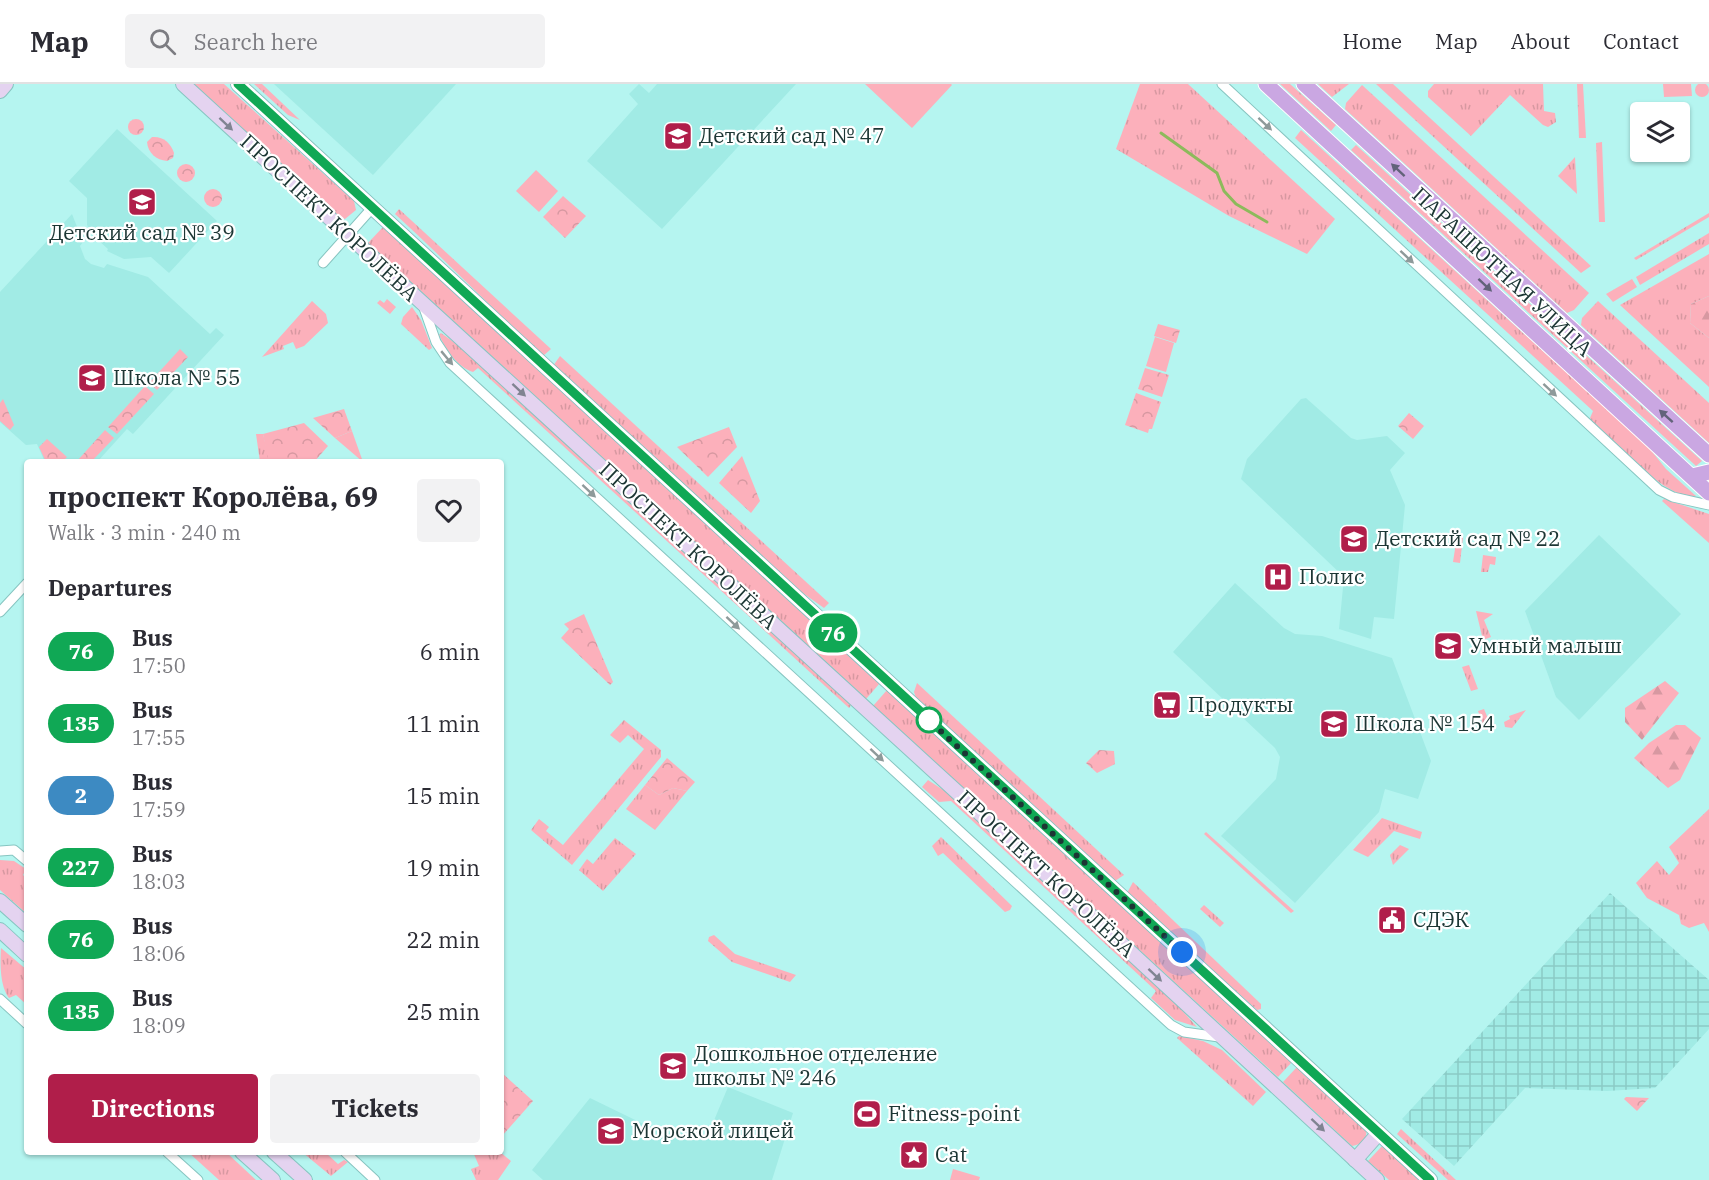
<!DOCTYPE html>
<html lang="en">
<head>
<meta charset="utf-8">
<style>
  :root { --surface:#fff; --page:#f2f2f3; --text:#2b2b33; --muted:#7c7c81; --line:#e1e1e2; --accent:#b01e4a }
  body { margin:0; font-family:"IBM Plex Serif",serif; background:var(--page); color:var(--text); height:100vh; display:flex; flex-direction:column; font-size:22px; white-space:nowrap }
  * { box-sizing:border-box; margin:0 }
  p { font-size:20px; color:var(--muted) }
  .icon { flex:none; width:33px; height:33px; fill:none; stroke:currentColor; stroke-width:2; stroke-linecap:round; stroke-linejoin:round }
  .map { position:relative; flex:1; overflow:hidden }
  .sheet { position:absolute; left:24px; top:375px; width:480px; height:696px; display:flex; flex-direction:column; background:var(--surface); border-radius:6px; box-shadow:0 2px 4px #0004 }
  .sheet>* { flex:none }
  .badge { padding:0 12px; border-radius:20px; font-size:21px; line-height:39px }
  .tools { position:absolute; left:1630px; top:18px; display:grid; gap:12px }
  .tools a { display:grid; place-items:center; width:60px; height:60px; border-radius:6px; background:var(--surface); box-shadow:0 2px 4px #0004; font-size:30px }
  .you { position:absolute; width:30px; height:30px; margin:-15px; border:4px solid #fff; border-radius:50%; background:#1a73e8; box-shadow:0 0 0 9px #1a73e833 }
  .map>.badge { position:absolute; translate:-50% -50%; box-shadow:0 0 0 3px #fff }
  h2 { padding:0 24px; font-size:22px; line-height:54px }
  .round { display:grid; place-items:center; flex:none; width:63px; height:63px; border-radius:6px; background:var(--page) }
  .summary { display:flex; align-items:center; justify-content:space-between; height:102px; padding:0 24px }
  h1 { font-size:28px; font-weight:800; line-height:45px }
  .button { display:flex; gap:12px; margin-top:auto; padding:12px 24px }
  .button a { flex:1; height:69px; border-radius:6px; background:var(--accent); color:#fff; font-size:24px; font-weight:800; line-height:69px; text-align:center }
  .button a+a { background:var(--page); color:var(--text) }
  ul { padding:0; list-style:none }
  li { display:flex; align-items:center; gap:18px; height:72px; padding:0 24px }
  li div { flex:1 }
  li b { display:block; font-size:22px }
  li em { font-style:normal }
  li .badge { min-width:66px; font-weight:700; text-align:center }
  header { display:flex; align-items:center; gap:36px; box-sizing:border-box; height:84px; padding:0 30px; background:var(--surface); border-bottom:2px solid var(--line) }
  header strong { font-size:28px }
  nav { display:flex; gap:33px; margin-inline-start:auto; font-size:21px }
  .search { width:420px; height:54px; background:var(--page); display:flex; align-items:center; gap:15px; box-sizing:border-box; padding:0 21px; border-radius:6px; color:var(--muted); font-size:22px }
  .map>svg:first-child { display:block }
</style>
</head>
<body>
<header>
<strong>Map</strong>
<div class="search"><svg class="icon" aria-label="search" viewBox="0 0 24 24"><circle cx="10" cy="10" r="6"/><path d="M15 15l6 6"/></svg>Search here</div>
<nav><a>Home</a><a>Map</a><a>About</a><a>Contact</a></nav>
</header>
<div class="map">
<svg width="1709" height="1096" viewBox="0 0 1709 1096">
  <defs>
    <pattern id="industrial-grid" width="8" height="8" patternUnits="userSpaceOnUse" patternTransform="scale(1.5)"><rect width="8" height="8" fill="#a1ebe5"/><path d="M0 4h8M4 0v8" fill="none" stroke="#8acac5"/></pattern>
    <pattern id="grass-tufts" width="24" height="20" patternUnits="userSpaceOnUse" patternTransform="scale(1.5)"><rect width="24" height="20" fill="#fcb0bb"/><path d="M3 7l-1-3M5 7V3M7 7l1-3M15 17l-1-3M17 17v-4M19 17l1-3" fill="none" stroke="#d798a1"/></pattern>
    <pattern id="forest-firs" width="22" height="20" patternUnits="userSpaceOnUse" patternTransform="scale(1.5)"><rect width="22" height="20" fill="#fcb0bb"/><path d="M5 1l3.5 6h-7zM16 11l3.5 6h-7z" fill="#d798a1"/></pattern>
    <pattern id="park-crowns" width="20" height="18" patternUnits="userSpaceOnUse" patternTransform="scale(1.5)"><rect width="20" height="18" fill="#fcb0bb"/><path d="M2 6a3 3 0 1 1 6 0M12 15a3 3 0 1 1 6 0" fill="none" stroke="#d798a1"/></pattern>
  </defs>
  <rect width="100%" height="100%" fill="#b5f5f0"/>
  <g fill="#a1ebe5">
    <polygon points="274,0 456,0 373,91"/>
    <polygon points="639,0 649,9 657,0 796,0 662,145 587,77 638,20 629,10"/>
    <polygon points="117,45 217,137 169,189 151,173 124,175 107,167 108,165 98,156 96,158 87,141 87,114 69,97"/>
    <polygon points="72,130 83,158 80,162 85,175 91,180 104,184 107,180 148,193 210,250 216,244 224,251 133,350 127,345 97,378 45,378 37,360 26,361 0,338 0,208"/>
    <polygon points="1306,314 1351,354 1357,356 1387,352 1405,369 1390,386 1405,421 1394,535 1374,533 1371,555 1339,545 1344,493 1241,395 1247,375 1301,315"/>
    <polygon points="1599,451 1681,530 1579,636 1556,613 1525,527"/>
    <polygon points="1235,499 1284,544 1295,550 1322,552 1392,574 1431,677 1418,715 1385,705 1379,728 1295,819 1221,752 1276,695 1280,673 1275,664 1173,568"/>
    <polygon points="728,1003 793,1029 772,1096 543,1096 532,1086 590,1014 664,1050 686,1044 707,1053"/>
  </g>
  <polygon fill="url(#industrial-grid)" points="1610,809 1709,896 1709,945 1655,1004 1607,1007 1525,1004 1454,1082 1402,1035"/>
  <g fill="url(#grass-tufts)">
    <polygon points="193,0 224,0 354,117 356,126 345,135 340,134 305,105"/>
    <polygon points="254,0 262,0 300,36 288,31"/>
    <polygon points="1140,0 1188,0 1335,135 1307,170 1229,132 1116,65"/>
    <polygon points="1280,0 1290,0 1336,41 1331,47"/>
    <polygon points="1318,0 1349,0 1332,13"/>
    <polygon points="1376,0 1393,0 1591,182 1581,189"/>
    <polygon points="1434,0 1543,0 1544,27 1555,29 1556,38 1548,43 1543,41 1510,11 1471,52 1428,13 1428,7"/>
    <polygon points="1577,0 1583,0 1586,54 1579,54"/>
    <polygon points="1362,1 1589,209 1574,226 1567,229 1345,25 1346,19"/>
    <path d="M1301 46 1650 365 1666 385 1696 412C1668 418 1613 357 1593 338L1590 334 1593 327 1295 54Z"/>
    <polygon points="1602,58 1605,138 1599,138 1596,59"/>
    <polygon points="1356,61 1702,377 1696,382 1351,66"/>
    <polygon points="1575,73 1577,110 1558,92"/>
    <path d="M399 125 551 265 543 272C493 225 445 176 395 130Z"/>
    <polygon points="1709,129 1709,133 1636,176 1634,174"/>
    <polygon points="383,143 880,599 866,615 368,159"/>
    <polygon points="1709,149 1709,160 1640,201 1636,193"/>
    <polygon points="1709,170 1709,212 1691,220 1690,239 1709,254 1709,303 1620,221"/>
    <polygon points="1632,195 1637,203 1613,218 1606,210"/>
    <polygon points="387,215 396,223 390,230 377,219 380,216 384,219"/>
    <polygon points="312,217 326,230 328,239 304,262 296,265 293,258 283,262 284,265 262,273"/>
    <polygon points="1598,217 1709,319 1709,359 1581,241 1582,234"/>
    <polygon points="412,223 421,236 432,264 429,266 401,240 403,233"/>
    <path d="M441 249 472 271 852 620 849 624 478 284 473 288C457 283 446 265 439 251Z"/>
    <polygon points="560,272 829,519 824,524 797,505 553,282"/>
    <polygon points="256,350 263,350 270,378 260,378"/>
    <polygon points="1664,415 1709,430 1709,459 1662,417"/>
    <polygon points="1457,452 1463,453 1460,479 1453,478"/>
    <polygon points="1483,471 1496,473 1495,481 1490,480 1488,488 1481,488"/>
    <polygon points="1476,527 1493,530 1484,536 1491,553 1483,556"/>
    <polygon points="1469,581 1478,605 1471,607 1462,583"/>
    <polygon points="917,599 1124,791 1115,797 917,617 914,608"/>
    <polygon points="887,606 1292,978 1278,993 873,622"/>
    <polygon points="1484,625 1492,644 1485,646 1478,627"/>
    <polygon points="1526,626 1512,644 1505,643 1504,638 1510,635 1509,632"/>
    <polygon points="624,636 661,666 661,673 572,781 531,746 539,735 549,743 546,747 563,761 644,665 628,651 620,659 610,651"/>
    <polygon points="928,696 954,713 1170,913 1197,943 1175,936 1151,914 1156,907 951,717 939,718 922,703"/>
    <polygon points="645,701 659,711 673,704 687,707 655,746 626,725"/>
    <polygon points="1709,725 1709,848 1704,839 1689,844 1681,840 1679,831 1647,814 1636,799 1657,777 1669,791 1679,779 1669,763"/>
    <polygon points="1382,734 1422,748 1420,755 1394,747 1368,773 1353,766"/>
    <polygon points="1206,748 1294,827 1291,829 1204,750"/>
    <polygon points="941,753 1012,822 1010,826 1005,828 943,769 938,772 932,762"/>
    <polygon points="615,754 636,770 603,807 579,786 587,775 593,780"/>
    <polygon points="1400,761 1409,765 1393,781 1390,771"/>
    <polygon points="0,776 14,777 26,785 23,791 27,795 27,830 0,806"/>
    <polygon points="1133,798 1261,920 1261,925 1257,926 1127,809"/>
    <polygon points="1204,821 1224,839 1220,843 1200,825"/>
    <polygon points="714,851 735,870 796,891 790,898 732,878 708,857 709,853"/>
    <path d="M1 864 27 886V921L16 911 9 914C0 902 0 880 1 864Z"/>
    <polygon points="1179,952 1203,957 1222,966 1266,1008 1253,1022 1177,954"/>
    <path d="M1297 983 1366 1046C1368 1054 1361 1061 1352 1062L1283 998Z"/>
    <polygon points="1401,1045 1456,1096 1448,1096 1397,1050"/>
    <polygon points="1383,1061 1421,1096 1389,1096 1368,1077"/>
    <polygon points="188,1068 226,1068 256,1096 219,1096"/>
    <polygon points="302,1068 325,1068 338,1080 344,1076 348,1078 331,1092"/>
    <polygon points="473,1068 500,1068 511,1077 498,1096 476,1096 471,1085 479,1082"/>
  </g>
  <g fill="url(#forest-firs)">
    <polygon points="1709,212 1709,254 1690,239 1691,220"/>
    <polygon points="1665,597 1679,609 1642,656 1625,638 1625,624"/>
    <polygon points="1676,641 1685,641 1701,654 1680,696 1668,704 1634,674 1649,659"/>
  </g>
  <g fill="url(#park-crowns)">
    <circle cx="136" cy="43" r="8"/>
    <path d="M152 53C163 52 171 59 174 69L173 74 167 77C156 76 148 69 147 58Z"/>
    <circle cx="186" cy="89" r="9"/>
    <circle cx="213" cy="114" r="9"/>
    <polygon points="563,112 586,132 565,154 543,133"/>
    <polygon points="1158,240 1180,246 1176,259 1154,252"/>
    <polygon points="180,265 188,273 157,306 149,299"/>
    <polygon points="1145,284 1169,291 1162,313 1138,305"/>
    <polygon points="145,302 154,310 117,350 108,343"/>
    <polygon points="1136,309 1161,318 1152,345 1149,345 1148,349 1125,341"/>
    <polygon points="3,315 14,341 10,346 0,337 0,319"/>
    <polygon points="344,325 352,347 335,354 313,334"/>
    <polygon points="1409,329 1424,342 1413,355 1398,342"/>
    <polygon points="304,339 328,362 314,378 268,376 263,350"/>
    <polygon points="729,343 737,363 708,393 677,363"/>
    <polygon points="105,346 114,354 91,378 79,378 77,377"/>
    <polygon points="47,355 67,373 62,378 46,378 39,363"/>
    <polygon points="742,372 760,417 751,429 719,399"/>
    <polygon points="584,530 613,598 610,601 561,554 569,545 564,540"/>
    <polygon points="1099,666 1114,667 1115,680 1097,689 1086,679"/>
    <polygon points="667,674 695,698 687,707 673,704 659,711 645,701"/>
    <polygon points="503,990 533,1017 501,1053 501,994"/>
    <polygon points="1626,1013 1649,1014 1637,1027 1624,1015"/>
  </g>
  <g fill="#fcb0bb">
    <circle cx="1702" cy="6" r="7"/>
    <polygon points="865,0 951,0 952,1 912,44"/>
    <polygon points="1663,0 1691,0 1692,12 1664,13"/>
    <polygon points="536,86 558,107 539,128 516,107"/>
    <polygon points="1155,253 1174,259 1166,288 1146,282"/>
    <polygon points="352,347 363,378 335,354"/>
    <polygon points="953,1085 980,1093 979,1096 950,1096"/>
  </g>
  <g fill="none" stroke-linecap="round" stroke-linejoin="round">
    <polyline stroke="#8dba5b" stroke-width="3" points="1161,49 1217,89 1224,107 1236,120 1267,138"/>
    <g stroke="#87c5c1" stroke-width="11">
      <g id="street">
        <polyline points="1222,0 1659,406 1673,413 1709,421"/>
        <polyline points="323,179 373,123"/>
        <polyline points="424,224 436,258 450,279 1171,941 1184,948 1219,953"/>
        <polyline points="0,528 27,499"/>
        <polyline points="0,767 14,766 27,777"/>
        <polyline points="0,915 27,940"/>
        <polyline points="167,1068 198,1096"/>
        <polyline points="345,1068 375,1096"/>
      </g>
    </g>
    <g stroke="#87c5c1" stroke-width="16">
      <g id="secondary">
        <polyline points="183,0 958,709 1377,1096"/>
        <polyline points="238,0 1430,1096"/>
        <polyline points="0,7 6,0"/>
        <polyline points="0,817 27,841"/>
        <polyline points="0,846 27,871"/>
        <polyline points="242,1068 273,1096"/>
        <polyline points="274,1068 305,1096"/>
        <polyline points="1355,1076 1379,1049"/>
      </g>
    </g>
    <g stroke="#fff" stroke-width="17">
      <g id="primary">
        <polyline points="1266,0 1709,409"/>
        <polyline points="1304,0 1709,371"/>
        <polyline points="1692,392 1709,388"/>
      </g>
    </g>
    <use href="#street" stroke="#fff" stroke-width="9"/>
    <use href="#secondary" stroke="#e4d3f0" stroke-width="14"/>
    <use href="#primary" stroke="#caa7e2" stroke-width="15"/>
  </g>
  <defs><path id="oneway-solid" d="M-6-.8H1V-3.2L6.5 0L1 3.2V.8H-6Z" transform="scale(1.5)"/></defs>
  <g fill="#808492">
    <use href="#oneway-solid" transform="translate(226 40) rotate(43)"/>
    <use href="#oneway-solid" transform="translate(519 306) rotate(43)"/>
    <use href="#oneway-solid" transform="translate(1155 891) rotate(43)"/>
    <use href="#oneway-solid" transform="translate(1318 1041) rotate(43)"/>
  </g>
  <g fill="#8e9a9a">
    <use href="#oneway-solid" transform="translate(1265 40) rotate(43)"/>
    <use href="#oneway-solid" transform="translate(1407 173) rotate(43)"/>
    <use href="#oneway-solid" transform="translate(447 274) rotate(50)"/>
    <use href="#oneway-solid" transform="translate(1550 306) rotate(43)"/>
    <use href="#oneway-solid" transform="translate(589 407) rotate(43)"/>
    <use href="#oneway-solid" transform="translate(733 539) rotate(43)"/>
    <use href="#oneway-solid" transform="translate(877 671) rotate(43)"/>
  </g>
  <g fill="#62637a">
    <use href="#oneway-solid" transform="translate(1398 86) rotate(-137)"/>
    <use href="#oneway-solid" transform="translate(1485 201) rotate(43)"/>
    <use href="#oneway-solid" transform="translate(1666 332) rotate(-138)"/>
  </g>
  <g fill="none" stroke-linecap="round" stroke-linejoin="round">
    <g stroke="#fff" stroke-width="14">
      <polyline id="line" points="238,0 1430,1096"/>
    </g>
    <use href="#line" stroke="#10a855" stroke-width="9"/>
    <polyline stroke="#1c3634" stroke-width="6" stroke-dasharray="0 10.8" points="929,636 923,631 1182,868"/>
  </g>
  <defs>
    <g id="school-square" transform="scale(1.5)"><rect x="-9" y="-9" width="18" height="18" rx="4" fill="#b01e4a" stroke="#fff"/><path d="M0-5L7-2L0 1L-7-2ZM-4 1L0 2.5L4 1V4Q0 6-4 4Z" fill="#fff"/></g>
    <g id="hospital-square" transform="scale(1.5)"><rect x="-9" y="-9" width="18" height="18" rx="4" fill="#b01e4a" stroke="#fff"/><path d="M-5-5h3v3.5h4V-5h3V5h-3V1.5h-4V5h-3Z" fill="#fff"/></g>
    <g id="supermarket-square" transform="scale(1.5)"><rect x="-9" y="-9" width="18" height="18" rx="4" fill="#b01e4a" stroke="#fff"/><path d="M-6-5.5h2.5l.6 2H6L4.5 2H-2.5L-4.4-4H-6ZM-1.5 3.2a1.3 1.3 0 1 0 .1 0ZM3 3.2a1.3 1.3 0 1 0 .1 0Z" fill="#fff"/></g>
    <g id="civic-square" transform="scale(1.5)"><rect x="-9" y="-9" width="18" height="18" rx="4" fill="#b01e4a" stroke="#fff"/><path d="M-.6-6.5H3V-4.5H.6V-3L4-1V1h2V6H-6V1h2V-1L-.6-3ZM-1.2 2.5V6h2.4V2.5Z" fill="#fff"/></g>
    <g id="stadium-square" transform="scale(1.5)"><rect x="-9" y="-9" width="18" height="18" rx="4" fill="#b01e4a" stroke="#fff"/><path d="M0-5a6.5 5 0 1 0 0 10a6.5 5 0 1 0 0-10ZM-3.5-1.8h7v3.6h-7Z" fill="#fff"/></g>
    <g id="university-square" transform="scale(1.5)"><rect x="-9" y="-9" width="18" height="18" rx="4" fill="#b01e4a" stroke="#fff"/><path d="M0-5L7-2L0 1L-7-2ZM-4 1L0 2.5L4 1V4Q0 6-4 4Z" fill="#fff"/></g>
    <g id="sight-square" transform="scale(1.5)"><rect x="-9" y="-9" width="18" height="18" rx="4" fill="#b01e4a" stroke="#fff"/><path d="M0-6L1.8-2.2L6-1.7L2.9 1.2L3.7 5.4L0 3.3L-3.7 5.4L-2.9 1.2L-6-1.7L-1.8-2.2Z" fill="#fff"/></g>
  </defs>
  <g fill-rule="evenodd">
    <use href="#school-square" x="678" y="52"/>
    <use href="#school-square" x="142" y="118"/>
    <use href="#school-square" x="92" y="294"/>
    <use href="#school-square" x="1354" y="455"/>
    <use href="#hospital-square" x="1278" y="493"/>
    <use href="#school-square" x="1448" y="562"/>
    <use href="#supermarket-square" x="1167" y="621"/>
    <use href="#school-square" x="1334" y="640"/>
    <use href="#civic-square" x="1392" y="836"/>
    <use href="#school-square" x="673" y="982"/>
    <use href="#stadium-square" x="867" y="1030"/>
    <use href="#university-square" x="611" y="1047"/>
    <use href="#sight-square" x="914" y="1071"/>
  </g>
  <circle fill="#fff" stroke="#10a855" stroke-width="3" cx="929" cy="636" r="12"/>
  <g text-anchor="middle" stroke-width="4.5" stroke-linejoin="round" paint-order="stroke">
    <g font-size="21" fill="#1c3634" stroke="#fff" text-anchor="start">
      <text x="699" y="59">Детский сад № 47</text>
      <text x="142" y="156" text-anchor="middle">Детский сад № 39</text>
      <text x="113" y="301">Школа № 55</text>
      <text x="1375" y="462">Детский сад № 22</text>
      <text x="1299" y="500">Полис</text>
      <text x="1469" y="569">Умный малыш</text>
      <text x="1188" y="628">Продукты</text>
      <text x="1355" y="647">Школа № 154</text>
      <text x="1413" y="843">СДЭК</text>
      <text x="694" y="977">Дошкольное отделение<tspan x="694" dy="24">школы № 246</tspan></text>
      <text x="888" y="1037">Fitness-point</text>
      <text x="632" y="1054">Морской лицей</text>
      <text x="935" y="1078">Cat</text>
    </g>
    <g font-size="21" fill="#1c3634" stroke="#fff">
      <text transform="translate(329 134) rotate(43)" y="7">ПРОСПЕКТ КОРОЛЁВА</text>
      <text transform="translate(1502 188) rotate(43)" y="7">ПАРАШЮТНАЯ УЛИЦА</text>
      <text transform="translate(688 462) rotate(43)" y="7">ПРОСПЕКТ КОРОЛЁВА</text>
      <text transform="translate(1046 790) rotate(43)" y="7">ПРОСПЕКТ КОРОЛЁВА</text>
    </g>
  </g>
</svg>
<div class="tools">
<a><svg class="icon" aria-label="layers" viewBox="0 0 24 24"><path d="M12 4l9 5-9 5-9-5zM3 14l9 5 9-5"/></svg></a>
</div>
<div class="you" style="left:1182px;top:868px"></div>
<b class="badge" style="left:833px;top:549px;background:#10a855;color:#fff">76</b>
<section class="sheet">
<div class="summary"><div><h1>проспект Королёва, 69</h1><p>Walk · 3 min · 240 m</p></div><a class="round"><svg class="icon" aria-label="heart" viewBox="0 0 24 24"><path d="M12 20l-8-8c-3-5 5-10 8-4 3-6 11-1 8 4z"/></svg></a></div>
<h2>Departures</h2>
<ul>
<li><span class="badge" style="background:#10a855;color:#fff">76</span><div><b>Bus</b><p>17:50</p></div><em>6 min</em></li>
<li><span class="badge" style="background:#10a855;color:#fff">135</span><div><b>Bus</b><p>17:55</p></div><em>11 min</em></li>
<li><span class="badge" style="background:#3d8ac2;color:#fff">2</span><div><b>Bus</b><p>17:59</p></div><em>15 min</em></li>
<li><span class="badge" style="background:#10a855;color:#fff">227</span><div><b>Bus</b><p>18:03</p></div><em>19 min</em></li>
<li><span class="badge" style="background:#10a855;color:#fff">76</span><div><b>Bus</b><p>18:06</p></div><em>22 min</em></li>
<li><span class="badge" style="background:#10a855;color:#fff">135</span><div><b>Bus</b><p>18:09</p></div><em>25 min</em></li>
</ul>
<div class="button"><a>Directions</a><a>Tickets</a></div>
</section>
</div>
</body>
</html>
